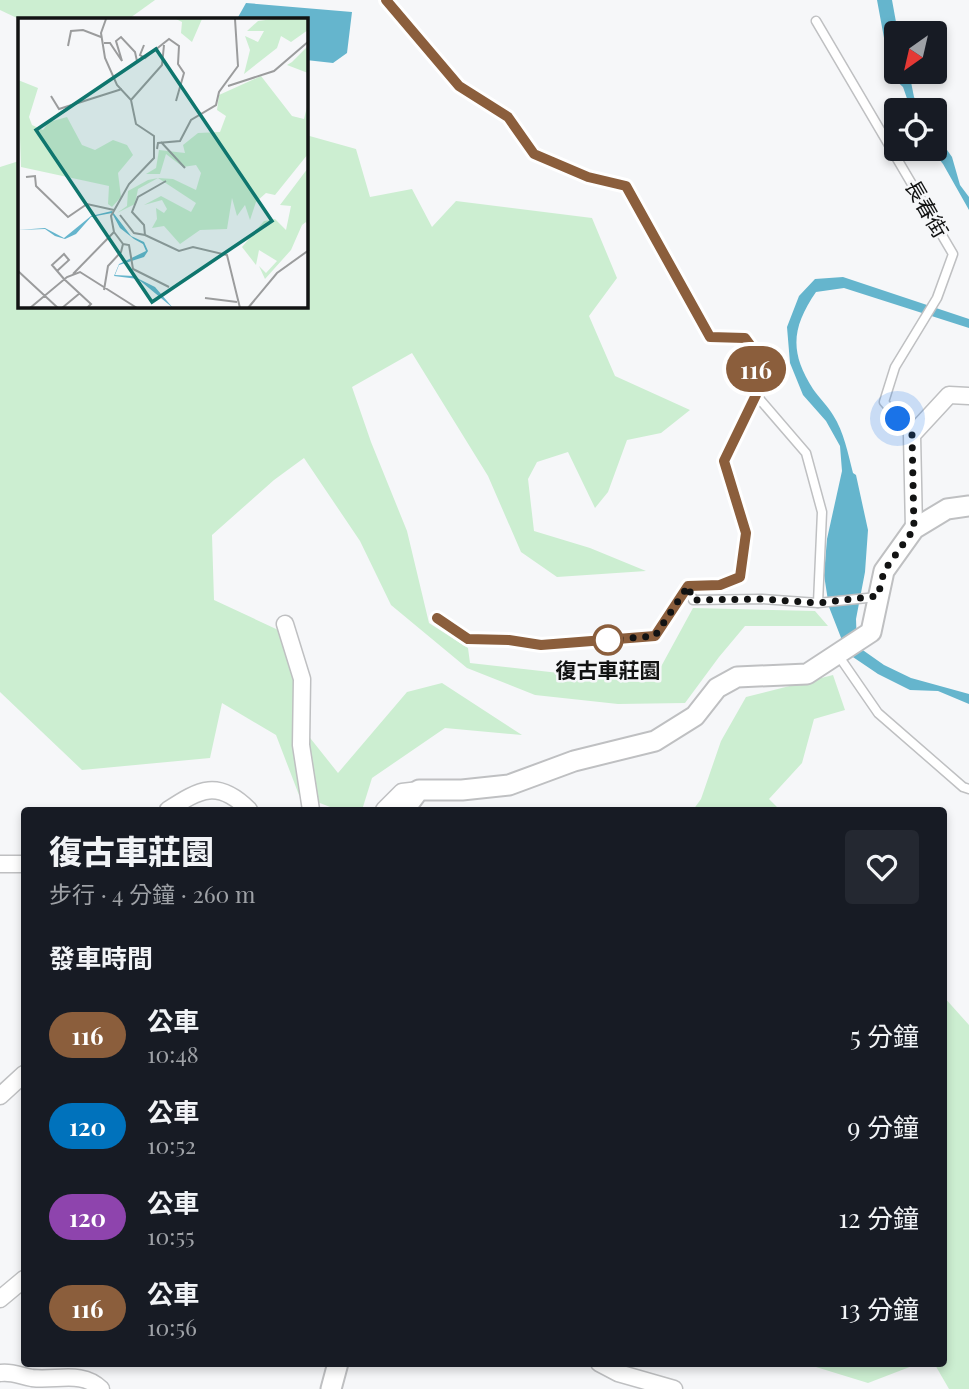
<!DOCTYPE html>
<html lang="zh-TW">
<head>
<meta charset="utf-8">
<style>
  :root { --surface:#171b24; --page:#242831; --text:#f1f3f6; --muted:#9ea1a6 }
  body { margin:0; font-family:"Playfair Display","Noto Sans TC",serif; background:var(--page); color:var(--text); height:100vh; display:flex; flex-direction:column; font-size:26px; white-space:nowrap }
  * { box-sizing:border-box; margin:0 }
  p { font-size:23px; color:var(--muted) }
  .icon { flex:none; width:38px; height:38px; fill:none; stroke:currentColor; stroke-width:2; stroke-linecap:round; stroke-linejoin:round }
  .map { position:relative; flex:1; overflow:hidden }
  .side { position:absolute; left:21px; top:807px; width:926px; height:560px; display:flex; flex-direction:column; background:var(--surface); border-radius:7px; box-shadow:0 4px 10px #0003 }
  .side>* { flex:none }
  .badge { padding:0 14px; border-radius:23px; font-size:24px; line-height:46px }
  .needle { width:46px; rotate:214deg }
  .buttons { position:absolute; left:884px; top:21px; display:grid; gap:14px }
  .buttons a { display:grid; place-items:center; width:63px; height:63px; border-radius:7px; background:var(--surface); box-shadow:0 4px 10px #0003; font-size:35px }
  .you { position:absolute; width:35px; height:35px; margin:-18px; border:5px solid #fff; border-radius:50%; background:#1a73e8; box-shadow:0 0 0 10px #1a73e833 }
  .map>.badge { position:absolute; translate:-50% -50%; box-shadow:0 0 0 4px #fff }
  h2 { padding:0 28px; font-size:26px; line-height:63px }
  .round { display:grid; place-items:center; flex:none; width:74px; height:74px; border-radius:7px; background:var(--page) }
  .overview { display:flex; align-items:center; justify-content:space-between; height:119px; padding:0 28px }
  h1 { font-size:33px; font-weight:800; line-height:52px }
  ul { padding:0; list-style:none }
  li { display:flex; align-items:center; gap:21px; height:91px; padding:0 28px }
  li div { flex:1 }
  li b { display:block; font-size:26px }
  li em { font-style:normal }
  li .badge { min-width:77px; font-weight:700; text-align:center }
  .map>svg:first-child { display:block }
</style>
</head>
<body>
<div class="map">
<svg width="969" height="1389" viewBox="0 0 969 1389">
  <rect width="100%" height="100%" fill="#f6f7f9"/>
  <g fill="#cceed1">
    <polygon points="0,0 155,0 130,18 120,19 19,19 0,10"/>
    <polygon points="306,135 356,149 370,197 412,189 432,227 456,201 592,218 617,278 589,316 615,376 690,410 661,433 627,440 608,492 595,508 568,452 537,462 528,479 534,531 590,548 646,571 557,577 521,552 488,476 412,353 352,387 371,442 407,531 429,623 468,648 470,663 621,680 657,674 693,608 815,611 828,626 745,626 719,657 685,703 618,704 535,695 467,668 391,605 360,541 304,458 274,480 212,535 214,600 289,635 299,724 338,773 407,692 442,683 522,735 445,728 372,778 362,810 338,810 299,795 276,735 222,703 210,758 82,770 0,692 0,167 19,161 19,306 306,306"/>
    <polygon points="833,675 845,710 814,719 802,763 769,799 780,810 693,810 701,799 721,741 746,697"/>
    <polygon points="943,996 969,1025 969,1389 949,1389 934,1363 943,1363"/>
    <polygon points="803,1363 920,1363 868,1383"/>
  </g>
  <g fill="#65b5cd">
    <polygon points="877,0 892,0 898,33 896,33 896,72 909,72 914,97 921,110 911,110 903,87 891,76"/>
    <polygon points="246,3 352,12 347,53 333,63 306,60 306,19 237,19"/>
    <polygon points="935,133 952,157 960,185 969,197 969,210 943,164 931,149 934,149"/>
    <path d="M843 277 969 319V328L844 288 816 292C792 327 789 352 813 389 819 398 828 406 833 415 844 432 848 454 853 473L856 475 868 530 865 572 856 619 857 646 884 665 911 678 969 694V704L938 691 910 690 878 674 847 653 829 607 824 575 827 539 842 471 840 446 826 421 803 395 790 363 787 327 799 296 815 279Z"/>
  </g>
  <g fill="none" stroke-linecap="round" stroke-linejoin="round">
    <g stroke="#bfc0c2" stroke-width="11">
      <g id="service">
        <polyline points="386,0 459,86 508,117 534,154 588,177 626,186 710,337 745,338 756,353 756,395 724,461 746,533 740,577 720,585 688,586 655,636 541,645 509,640 468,639 437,618"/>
        <polyline points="816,21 953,254 937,298 895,367 884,402 912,435"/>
        <polyline points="756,395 806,453 822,512 818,603"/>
        <polyline points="688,586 693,600 762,599 818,603 877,597"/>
        <polyline points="838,655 878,713 963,787 969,789"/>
      </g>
    </g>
    <g stroke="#bfc0c2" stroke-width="19">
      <g id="minor">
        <polyline points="914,529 912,435 949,395 969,396"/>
        <polyline points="285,624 302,679 301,745 311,810"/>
        <path d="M168 810C200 789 218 779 249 810"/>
        <polyline points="384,810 402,792 419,790"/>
        <polyline points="0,864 24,864"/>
        <polyline points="0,1096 24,1074"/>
        <polyline points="0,1299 24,1279"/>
        <polyline points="599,1363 618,1373 674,1389"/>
        <path d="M0 1373C12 1371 20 1376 32 1378 57 1381 82 1370 101 1389"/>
      </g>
    </g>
    <g stroke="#bfc0c2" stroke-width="23">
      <g id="tertiary">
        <polyline points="404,810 419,790 462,790 509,785 574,761 655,741 695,716 717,688 737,677 807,674 871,632 884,571 914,529 947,509 969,506"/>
        <polyline points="331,1389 338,1363"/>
      </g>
    </g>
    <use href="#service" stroke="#fff" stroke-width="8"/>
    <use href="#minor" stroke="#fff" stroke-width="16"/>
    <use href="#tertiary" stroke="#fff" stroke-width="19"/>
  </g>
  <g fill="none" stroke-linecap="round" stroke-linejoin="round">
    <g stroke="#fff" stroke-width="16">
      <polyline id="line" points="386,0 459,86 508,117 534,154 588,177 626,186 710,337 745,338 756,353 756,395 724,461 746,533 740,577 720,585 688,586 655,636 541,645 509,640 468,639 437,618"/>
    </g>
    <use href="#line" stroke="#8b5e3c" stroke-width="10"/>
    <polyline stroke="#121313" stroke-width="7" stroke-dasharray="0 12.6" points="608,640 655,636 688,586 693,600 762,599 818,603 878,596 884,571 914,529 912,435 898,419"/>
  </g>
  <circle fill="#fff" stroke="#8b5e3c" stroke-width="3.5" cx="608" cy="640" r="14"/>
  <g text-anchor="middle" stroke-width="5" stroke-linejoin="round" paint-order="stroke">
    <g font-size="21" fill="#121313" stroke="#f6f7f9">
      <text transform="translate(926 209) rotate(60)" y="7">長春街</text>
    </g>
    <g font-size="21" font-weight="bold" fill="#121313" stroke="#f6f7f9">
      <text x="608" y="678">復古車莊園</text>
    </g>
  </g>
  <g transform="translate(18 18)">
    <rect width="290" height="290" fill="#f6f7f9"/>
    <path d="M158 1H184L174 24 163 15 164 4ZM255 1H290V12L273 24 263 18 259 30 226 56 232 32 227 18 240 24 246 13H229L240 3ZM290 28V55L269 47 274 44ZM243 58 274 98 286 101 290 85V136L257 177 248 175 238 184 232 202 227 187 219 198 214 180 209 211 182 212 162 226 146 208 134 210 139 201 138 190 146 195 149 191 144 182 126 187 143 178 173 194 178 185 140 160 120 171 117 186 99 195 109 188 110 173 130 162 140 160 155 161 178 172 183 155 178 147 165 149 148 136 142 156H128L138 150 141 132 167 135 165 127 180 115 202 114 208 98 199 92 201 77ZM0 62 20 70 11 99 14 107 25 112 31 104 49 99 64 127 77 132 95 122 109 127 115 137 100 155 103 179 94 189 90 186 91 168 3 149ZM290 150V208L288 204 284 207 273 232 247 261 241 248 248 255 259 243 241 232 238 247 224 229 246 203 257 201 268 212 273 188 262 187Z" fill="#cceed1"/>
    <path d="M94 193 113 218 126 224 130 233 126 239 101 247 97 257 115 258 137 269 155 290 120 261 96 258 101 246 128 233 125 226 116 221 102 210 94 195 73 199 58 216 47 221 37 218 27 211 0 212 27 210 46 220 73 198Z" fill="#65b5cd"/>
    <path fill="none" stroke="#9b9c9d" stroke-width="2" d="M88 1 83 15 87 40 99 67 113 82 118 106 136 118V140L111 166 93 198 96 214M86 25H92L104 43 98 23 103 19 117 34 119 43M126 27 122 37 127 40 151 21 161 28 160 46 166 55 158 83M50 28 53 13 65 12 83 19M210 68 256 53 291 23M33 78 41 91 104 71M113 82 144 47 146 27M143 124 167 150M139 131 140 125 162 123 173 102 198 87 201 74 220 48 217 1M8 159 17 158 18 168 50 199 69 186 96 192M148 163 120 179 114 194 126 207 127 217 161 233 175 229 209 237 222 290M102 197 116 215 127 217M105 226 111 227 115 251 151 269M0 253 40 290M39 253 51 242 46 236 34 247 46 261 73 286 69 290M55 256 96 214M86 272 90 248 103 234 105 226 96 214M187 280 219 284M12 290 49 259 62 254 119 290M44 290 62 275M230 290 259 255 291 232"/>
    <path fill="#0f766e" fill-opacity="0.15" stroke="#0f766e" stroke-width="3.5" d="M138 31 254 203 134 284 18 112Z"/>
    <rect width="290" height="290" fill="none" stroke="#121313" stroke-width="3.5"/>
  </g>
</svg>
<div class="buttons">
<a><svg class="needle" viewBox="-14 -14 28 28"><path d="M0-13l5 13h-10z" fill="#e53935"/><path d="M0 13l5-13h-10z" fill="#9ea1a6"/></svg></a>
<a><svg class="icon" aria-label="locate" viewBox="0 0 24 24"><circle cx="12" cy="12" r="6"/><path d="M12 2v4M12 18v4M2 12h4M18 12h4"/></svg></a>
</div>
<div class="you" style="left:898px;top:419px"></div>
<b class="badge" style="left:756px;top:369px;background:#8b5e3c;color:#fff">116</b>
<section class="side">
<div class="overview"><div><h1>復古車莊園</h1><p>步行 · 4 分鐘 · 260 m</p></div><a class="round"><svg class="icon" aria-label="heart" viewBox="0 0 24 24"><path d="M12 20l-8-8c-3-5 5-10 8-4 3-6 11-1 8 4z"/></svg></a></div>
<h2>發車時間</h2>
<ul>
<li><span class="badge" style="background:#8b5e3c;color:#fff">116</span><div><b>公車</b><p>10:48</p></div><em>5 分鐘</em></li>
<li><span class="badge" style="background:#0072bc;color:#fff">120</span><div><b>公車</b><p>10:52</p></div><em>9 分鐘</em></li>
<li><span class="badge" style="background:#8e44ad;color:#fff">120</span><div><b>公車</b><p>10:55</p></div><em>12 分鐘</em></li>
<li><span class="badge" style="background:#8b5e3c;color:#fff">116</span><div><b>公車</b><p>10:56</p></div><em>13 分鐘</em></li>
</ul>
</section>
</div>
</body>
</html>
